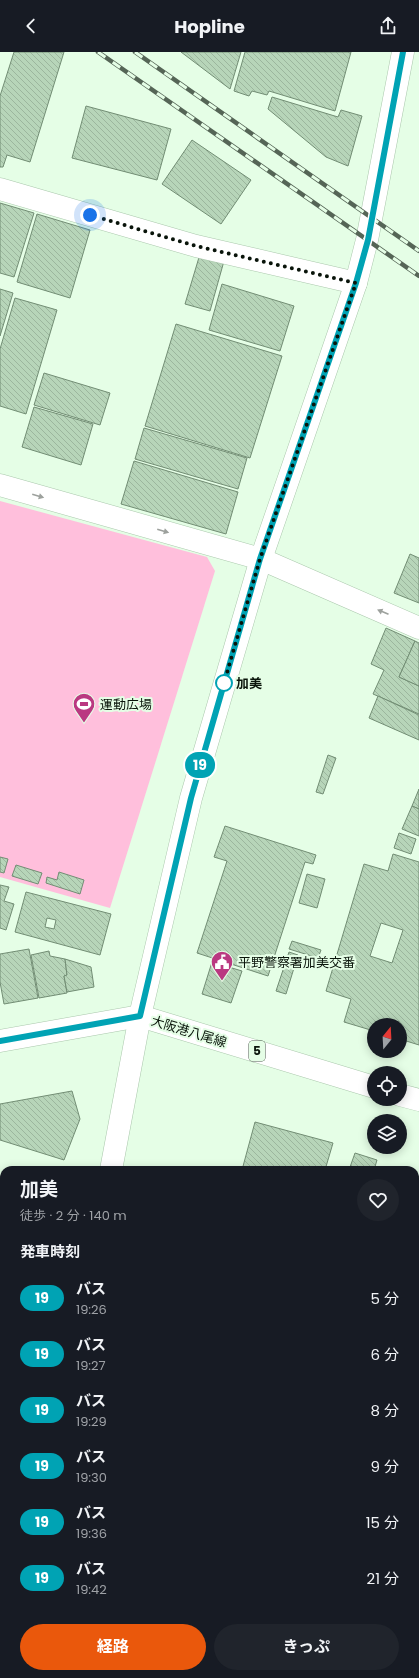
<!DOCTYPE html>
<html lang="ja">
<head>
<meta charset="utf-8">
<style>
  :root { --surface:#171b24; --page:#20242c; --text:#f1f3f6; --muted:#9ea1a6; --accent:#ea580c }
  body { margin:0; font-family:Poppins,"Noto Sans JP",sans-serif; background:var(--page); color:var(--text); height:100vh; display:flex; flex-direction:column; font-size:15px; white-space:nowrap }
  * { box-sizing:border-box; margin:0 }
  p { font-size:13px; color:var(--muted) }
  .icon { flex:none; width:22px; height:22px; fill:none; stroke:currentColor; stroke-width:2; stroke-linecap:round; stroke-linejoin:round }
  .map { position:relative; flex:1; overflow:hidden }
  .side { position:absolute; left:0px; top:1114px; width:419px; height:512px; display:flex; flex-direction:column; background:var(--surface); border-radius:12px 12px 0 0; box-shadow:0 2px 10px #0003 }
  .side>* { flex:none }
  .badge { padding:0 8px; border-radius:13px; font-size:14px; line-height:26px }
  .needle { width:26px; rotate:18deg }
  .buttons { position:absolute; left:367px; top:966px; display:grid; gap:8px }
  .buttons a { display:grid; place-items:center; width:40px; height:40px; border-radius:50%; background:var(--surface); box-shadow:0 2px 10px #0003; font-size:20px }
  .you { position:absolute; width:20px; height:20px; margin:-10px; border:3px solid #fff; border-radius:50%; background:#1a73e8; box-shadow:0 0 0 6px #1a73e833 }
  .map>.badge { position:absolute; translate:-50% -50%; box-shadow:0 0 0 2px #fff }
  h2 { padding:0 20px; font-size:15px; line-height:36px }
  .round { display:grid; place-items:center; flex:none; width:42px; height:42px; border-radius:21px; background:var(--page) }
  .head { display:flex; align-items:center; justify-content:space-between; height:68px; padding:0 20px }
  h1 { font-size:19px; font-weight:700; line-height:30px }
  .action { display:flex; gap:8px; margin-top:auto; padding:8px 20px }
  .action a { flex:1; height:46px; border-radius:24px; background:var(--accent); color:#fff; font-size:16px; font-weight:700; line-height:46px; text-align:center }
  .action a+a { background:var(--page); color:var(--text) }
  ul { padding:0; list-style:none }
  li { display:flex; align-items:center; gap:12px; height:56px; padding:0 20px }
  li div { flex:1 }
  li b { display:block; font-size:15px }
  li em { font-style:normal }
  li .badge { min-width:44px; font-weight:700; text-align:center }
  header { display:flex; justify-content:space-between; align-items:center; height:52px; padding:0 20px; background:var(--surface); font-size:18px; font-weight:700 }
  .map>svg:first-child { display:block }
</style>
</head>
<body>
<header><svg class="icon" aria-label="back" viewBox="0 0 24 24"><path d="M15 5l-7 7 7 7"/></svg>Hopline<svg class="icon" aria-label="share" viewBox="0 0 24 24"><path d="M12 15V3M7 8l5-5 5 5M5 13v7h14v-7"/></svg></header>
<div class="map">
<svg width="419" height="1626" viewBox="0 0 419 1626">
  <defs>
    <pattern id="park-crowns" width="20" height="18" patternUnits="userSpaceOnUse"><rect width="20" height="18" fill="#ffbfdc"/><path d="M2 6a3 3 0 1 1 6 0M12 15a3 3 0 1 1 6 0" fill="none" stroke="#d9a3bb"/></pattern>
    <pattern id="building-back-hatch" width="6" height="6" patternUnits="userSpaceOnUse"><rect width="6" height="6" fill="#b7d5b9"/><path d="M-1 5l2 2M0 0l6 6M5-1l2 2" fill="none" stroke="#9cb69e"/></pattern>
  </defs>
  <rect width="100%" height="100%" fill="#e5fee6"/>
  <polygon fill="#ffbfdc" points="0,449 207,505 215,519 110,856 0,825"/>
  <polygon fill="url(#park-crowns)" points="0,1336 4,1337 4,1383 0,1402"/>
  <g fill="url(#building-back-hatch)" stroke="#728d74" fill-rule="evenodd">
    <polygon points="14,0 64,0 30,110 7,103 3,115 0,115 0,44"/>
    <polygon points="181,0 241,0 230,37"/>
    <polygon points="245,0 351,0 335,59 269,39 267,43 252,39 249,44 234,39"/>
    <polygon points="272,45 338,65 341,58 362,64 348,114 326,105 268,57"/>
    <polygon points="86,54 171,77 157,128 72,106"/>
    <polygon points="192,88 251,128 221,172 162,132"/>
    <polygon points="0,151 34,161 14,225 0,221"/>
    <polygon points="37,162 90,178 70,246 17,230"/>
    <polygon points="200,202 224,209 210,259 185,252"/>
    <polygon points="222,232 294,254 280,299 209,278"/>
    <polygon points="0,237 13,241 0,284"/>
    <polygon points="15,246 57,258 26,362 0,354 0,297"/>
    <polygon points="176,272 282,304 250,406 145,374"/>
    <polygon points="44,321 110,341 100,373 34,353"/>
    <polygon points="34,355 93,372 81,413 22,395"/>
    <polygon points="144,376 247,406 238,437 135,407"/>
    <polygon points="134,409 238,440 226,482 121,452"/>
    <polygon points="410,502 419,506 419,551 394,541"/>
    <polygon points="386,576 415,589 399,625 419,634 419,662 373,642 384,618 371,612"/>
    <polygon points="415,589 419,591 419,634 399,625"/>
    <polygon points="378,644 419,663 419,688 369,666"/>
    <polygon points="328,703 336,706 323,742 316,740"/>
    <polygon points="419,737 419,757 412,754"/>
    <polygon points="412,754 419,757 419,784 402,777"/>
    <polygon points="225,774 316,803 313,812 305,810 268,924 197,901 227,809 214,805"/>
    <polygon points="399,781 416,787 411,802 394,796"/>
    <path d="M393 802 419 810V993L400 987V973H374V979L344 970 351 947 326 939 364 812 388 819ZM381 871 403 878 392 911 370 904Z"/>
    <polygon points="0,805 8,807 4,821 0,820"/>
    <polygon points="16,813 42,821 38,832 12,824"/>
    <polygon points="59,820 84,828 80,842 46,831 47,825 57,828"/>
    <polygon points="307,822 325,827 317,856 299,851"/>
    <polygon points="0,833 9,835 4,849 14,852 6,878 0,876"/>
    <path d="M26 840 111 862 100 903 15 880ZM47 866 56 868 54 877 45 875Z"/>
    <polygon points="292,889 321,898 318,906 289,897"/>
    <polygon points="29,897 38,946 4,952 0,930 0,902"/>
    <polygon points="49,899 50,904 65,907 67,923 64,924 67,941 39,946 31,903"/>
    <polygon points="289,900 298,903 286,942 276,939"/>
    <polygon points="65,907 91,915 94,935 67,940 64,924 67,923"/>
    <polygon points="212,910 242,919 231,951 202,942"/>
    <polygon points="72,1039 80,1067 64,1108 0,1088 0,1052"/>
    <polygon points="255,1070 333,1091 325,1118 242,1118"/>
    <polygon points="355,1101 377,1108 374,1118 349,1118"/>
    <polygon points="0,1126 4,1127 4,1151 0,1150"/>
    <polygon points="416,1146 419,1147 419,1203 415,1202"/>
    <polygon points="4,1227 4,1249 0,1248 0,1240"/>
    <polygon points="415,1228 419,1230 419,1293 415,1291"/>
    <polygon points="0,1300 4,1301 4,1312 0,1311"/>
    <polygon points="415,1332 419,1334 419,1373 415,1372"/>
    <polygon points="415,1372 419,1373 419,1401 415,1399"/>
    <polygon points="415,1399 419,1401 418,1429 415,1428"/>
    <polygon points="415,1428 418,1429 415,1440"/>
    <polygon points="419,1461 419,1492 415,1490 415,1474"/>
    <polygon points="415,1503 419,1504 419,1532 415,1531"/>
    <polygon points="415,1558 419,1559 418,1585 415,1584"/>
    <polygon points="33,1622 59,1622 57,1626 31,1626"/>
    <polygon points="185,1622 234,1622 233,1626 183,1626"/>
    <polygon points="252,1622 332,1622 330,1626 265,1626"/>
  </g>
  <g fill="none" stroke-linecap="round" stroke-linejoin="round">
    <g stroke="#abc8ad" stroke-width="23">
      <g id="minor">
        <polyline points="0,137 196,194 356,231"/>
        <polyline points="0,433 261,507 419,576"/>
        <polyline points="415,1316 419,1317"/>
        <polyline points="415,1597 419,1598"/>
      </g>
    </g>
    <g stroke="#abc8ad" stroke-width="23">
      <g id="tertiary">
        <polyline points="111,1118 140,964 191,746 261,507 356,231 367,188 403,0"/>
        <polyline points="0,1603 4,1586"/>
      </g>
    </g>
    <g stroke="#abc8ad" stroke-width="23">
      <g id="primary">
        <polyline points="0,989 140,964 374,1035"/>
        <polyline points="400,1043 419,1048"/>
      </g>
    </g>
    <use href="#minor" stroke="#fff" stroke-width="22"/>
    <use href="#tertiary" stroke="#fff" stroke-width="22"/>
    <use href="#primary" stroke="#fff" stroke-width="22"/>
    <g stroke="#556556" stroke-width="4.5">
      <g id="rail">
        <polyline points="98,0 419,224"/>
        <polyline points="135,0 419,199"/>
      </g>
    </g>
    <use href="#rail" stroke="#e5fee6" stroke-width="3" stroke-dasharray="9" stroke-linecap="butt"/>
  </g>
  <defs><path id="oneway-solid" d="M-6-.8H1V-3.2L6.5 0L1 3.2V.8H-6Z"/></defs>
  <g fill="#9da19d">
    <use href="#oneway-solid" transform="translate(38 444) rotate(16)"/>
    <use href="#oneway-solid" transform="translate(163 479) rotate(16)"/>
    <use href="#oneway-solid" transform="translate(383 560) rotate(-157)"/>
  </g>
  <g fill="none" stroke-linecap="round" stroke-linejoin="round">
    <g stroke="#fff" stroke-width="9">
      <polyline id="line" points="0,989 140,964 191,746 260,507 356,231 368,188 403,0"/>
    </g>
    <use href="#line" stroke="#00a3b4" stroke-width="6"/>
    <polyline stroke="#09140a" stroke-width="4" stroke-dasharray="0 7.2" points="90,163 196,194 356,231 260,507 224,631"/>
  </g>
  <defs>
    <g id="stadium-pin" transform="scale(1.15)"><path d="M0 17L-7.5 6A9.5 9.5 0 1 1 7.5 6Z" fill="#ba3881" stroke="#e5fee6"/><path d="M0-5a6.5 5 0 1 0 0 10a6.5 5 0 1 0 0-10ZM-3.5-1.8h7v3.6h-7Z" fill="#fff"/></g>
    <g id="civic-pin" transform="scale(1.15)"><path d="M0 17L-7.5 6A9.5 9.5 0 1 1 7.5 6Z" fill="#ba3881" stroke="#e5fee6"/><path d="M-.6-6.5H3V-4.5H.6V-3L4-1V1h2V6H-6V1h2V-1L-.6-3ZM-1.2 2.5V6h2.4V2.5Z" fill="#fff"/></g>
  </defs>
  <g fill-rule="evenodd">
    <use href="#stadium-pin" x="84" y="652"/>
    <use href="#civic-pin" x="222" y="910"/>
  </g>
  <circle fill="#fff" stroke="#00a3b4" stroke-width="2" cx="224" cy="631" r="8"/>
  <g text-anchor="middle" stroke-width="4" stroke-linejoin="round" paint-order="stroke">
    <rect fill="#e5fee6" stroke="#4b5a4c" stroke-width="1" x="249" y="989" width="16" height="20" rx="3"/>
    <g font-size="12" font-weight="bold" fill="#09140a">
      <text x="257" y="1003">5</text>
    </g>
    <g font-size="13" font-weight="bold" fill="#09140a" stroke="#e5fee6" text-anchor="start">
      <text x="236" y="636">加美</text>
    </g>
    <g font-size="13" fill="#09140a" stroke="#e5fee6" text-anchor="start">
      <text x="100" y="657">運動広場</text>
      <text x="238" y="915">平野警察署加美交番</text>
    </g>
    <g font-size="13" fill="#09140a" stroke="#e5fee6">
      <text transform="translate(189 979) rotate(17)" y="5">大阪港八尾線</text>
    </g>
  </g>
</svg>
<div class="buttons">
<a><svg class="needle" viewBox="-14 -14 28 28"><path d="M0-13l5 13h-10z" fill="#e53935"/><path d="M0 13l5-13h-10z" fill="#9ea1a6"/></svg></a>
<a><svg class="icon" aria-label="locate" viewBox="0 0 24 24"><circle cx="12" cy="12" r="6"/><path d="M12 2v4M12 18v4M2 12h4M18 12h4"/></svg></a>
<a><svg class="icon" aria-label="layers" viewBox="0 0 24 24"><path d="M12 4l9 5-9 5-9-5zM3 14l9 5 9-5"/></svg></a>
</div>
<div class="you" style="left:90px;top:163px"></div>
<b class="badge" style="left:200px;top:713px;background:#00a3b4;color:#fff">19</b>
<section class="side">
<div class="head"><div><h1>加美</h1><p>徒歩 · 2 分 · 140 m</p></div><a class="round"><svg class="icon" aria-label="heart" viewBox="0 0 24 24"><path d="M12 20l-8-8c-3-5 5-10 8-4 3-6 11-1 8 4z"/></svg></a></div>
<h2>発車時刻</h2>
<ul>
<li><span class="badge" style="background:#00a3b4;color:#fff">19</span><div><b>バス</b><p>19:26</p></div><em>5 分</em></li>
<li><span class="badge" style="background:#00a3b4;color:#fff">19</span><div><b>バス</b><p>19:27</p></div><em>6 分</em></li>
<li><span class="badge" style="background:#00a3b4;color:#fff">19</span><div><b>バス</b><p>19:29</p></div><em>8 分</em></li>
<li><span class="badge" style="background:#00a3b4;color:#fff">19</span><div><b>バス</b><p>19:30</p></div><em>9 分</em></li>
<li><span class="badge" style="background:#00a3b4;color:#fff">19</span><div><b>バス</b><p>19:36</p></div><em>15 分</em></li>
<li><span class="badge" style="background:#00a3b4;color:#fff">19</span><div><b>バス</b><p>19:42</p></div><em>21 分</em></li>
</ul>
<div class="action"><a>経路</a><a>きっぷ</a></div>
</section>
</div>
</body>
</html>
